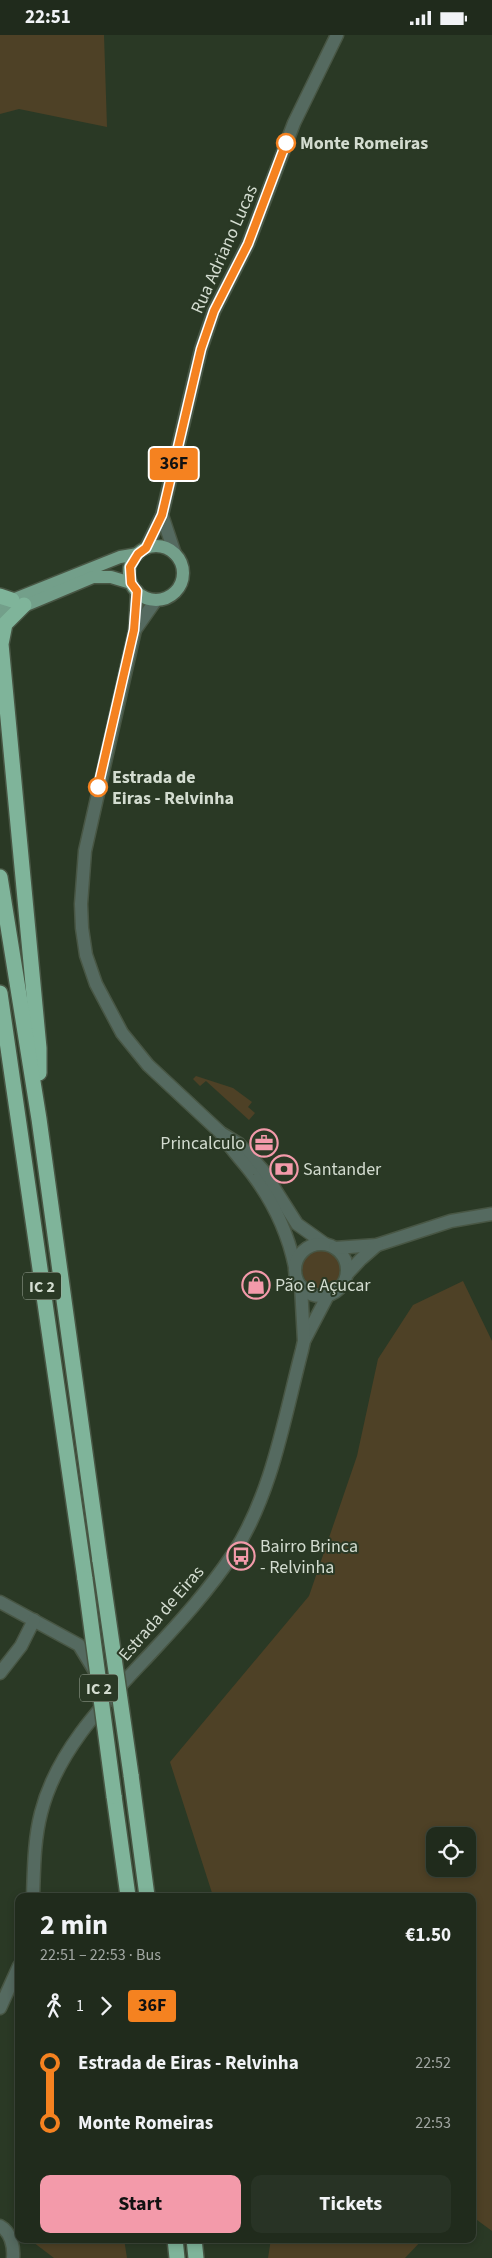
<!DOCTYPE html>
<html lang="en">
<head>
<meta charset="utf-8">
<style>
  :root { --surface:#202b1c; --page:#283325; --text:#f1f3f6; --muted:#a2a7a3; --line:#3d473b; --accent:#f39aaa }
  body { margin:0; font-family:"Source Sans 3",sans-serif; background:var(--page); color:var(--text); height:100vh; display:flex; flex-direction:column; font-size:19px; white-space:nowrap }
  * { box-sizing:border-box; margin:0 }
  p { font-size:16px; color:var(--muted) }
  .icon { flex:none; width:28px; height:28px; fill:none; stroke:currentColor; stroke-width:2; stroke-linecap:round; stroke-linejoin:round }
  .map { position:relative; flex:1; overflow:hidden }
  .details { position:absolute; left:15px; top:1858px; width:461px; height:350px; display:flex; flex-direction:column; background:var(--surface); border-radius:10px; box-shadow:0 2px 8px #0003,0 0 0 1px var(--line) }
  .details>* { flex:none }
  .badge { padding:0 10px; border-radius:4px; font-size:18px; line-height:32px }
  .tools { position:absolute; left:426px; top:1792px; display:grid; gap:10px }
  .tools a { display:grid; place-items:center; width:50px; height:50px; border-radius:10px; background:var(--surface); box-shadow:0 2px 8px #0003,0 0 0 1px var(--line); font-size:25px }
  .map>.badge { position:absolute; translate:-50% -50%; box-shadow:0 0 0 2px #fff }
  .legs { display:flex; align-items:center; gap:8px; height:55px; padding:0 25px; font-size:16px }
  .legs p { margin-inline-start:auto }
  .overview { display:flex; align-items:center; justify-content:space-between; height:85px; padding:0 25px }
  h1 { font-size:28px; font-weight:700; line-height:38px }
  .primary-button { display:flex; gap:10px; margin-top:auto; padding:10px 25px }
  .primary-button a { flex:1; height:58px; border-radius:10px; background:var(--accent); color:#111; font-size:20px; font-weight:700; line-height:58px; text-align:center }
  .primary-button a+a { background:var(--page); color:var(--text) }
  ul { padding:0 25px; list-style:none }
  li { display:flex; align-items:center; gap:18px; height:60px; font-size:19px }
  li i { display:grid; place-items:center; width:8px; height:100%; margin:0 6px; background:currentColor }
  li i::after { content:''; width:12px; height:12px; margin:-6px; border:4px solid; border-radius:50%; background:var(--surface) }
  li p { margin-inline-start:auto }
  li:first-child i { background:linear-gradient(#0000 50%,currentColor 0) }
  li:last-child i { background:linear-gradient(currentColor 50%,#0000 0) }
  .status { display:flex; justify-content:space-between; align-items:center; height:35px; padding:0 25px; background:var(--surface); direction:ltr }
  .status svg { height:14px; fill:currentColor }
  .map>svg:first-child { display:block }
</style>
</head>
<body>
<div class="status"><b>22:51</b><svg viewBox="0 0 49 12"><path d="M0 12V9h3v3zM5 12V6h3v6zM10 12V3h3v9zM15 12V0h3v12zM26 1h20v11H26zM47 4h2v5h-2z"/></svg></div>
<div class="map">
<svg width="492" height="2223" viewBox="0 0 492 2223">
  <rect width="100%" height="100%" fill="#2a3925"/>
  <g fill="#4e4126" fill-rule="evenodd">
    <polygon points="0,0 104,0 107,92 19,74 0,79"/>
    <polygon points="196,1041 233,1053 252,1067 248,1072 255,1078 249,1085 206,1046 200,1051 193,1044"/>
    <circle cx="322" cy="1234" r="20"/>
    <path d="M463 1246 492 1306V2196L477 2185H473L472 1861H213L170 1727 309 1561 357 1421 378 1324 413 1270ZM435 1801H468V1834H435Z"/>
    <polygon points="29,2204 124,2204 127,2223 54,2223"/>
    <polygon points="271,2204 423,2204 405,2223 268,2223"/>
  </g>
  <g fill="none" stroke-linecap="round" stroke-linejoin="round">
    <g stroke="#485644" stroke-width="15">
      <g id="minor">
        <polyline points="162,480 175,519"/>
        <polyline points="146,513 162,480 201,314 214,276 248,209 294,88 337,0"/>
        <polyline points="137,556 135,595 85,816 81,869 82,893 86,920 96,949 122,998 148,1030 221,1098 239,1109 262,1134 297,1189 325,1209"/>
        <polyline points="135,595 156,565"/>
        <path d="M222 1100C231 1115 243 1126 253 1140 274 1168 288 1198 295 1232"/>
        <circle cx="321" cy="1235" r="26"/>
        <polyline points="335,1213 377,1210 451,1186 492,1179"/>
        <polyline points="347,1239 361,1224 377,1210"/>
        <polyline points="305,1304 328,1260"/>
        <polyline points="0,1567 79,1610 96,1638"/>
        <polyline points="0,1638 21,1611 34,1585"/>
        <path d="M33 1861C34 1834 34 1805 41 1778 57 1714 107 1665 151 1618 180 1587 209 1555 233 1519 272 1459 284 1384 302 1315L304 1306 301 1251"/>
        <polyline points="0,1973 19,1931"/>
        <path d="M0 2191C11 2197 14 2212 13 2223"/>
      </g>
    </g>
    <g stroke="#485644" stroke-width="15">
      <g id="major">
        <circle cx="156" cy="538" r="27"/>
        <polyline points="0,570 120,522 138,519"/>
        <polyline points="0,581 93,542 111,542 131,548"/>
      </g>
    </g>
    <g stroke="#485644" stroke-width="18">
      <g id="highway">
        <polyline points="0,561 12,565"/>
        <polyline points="24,570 5,589 1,609 39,1013 39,1038"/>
        <polyline points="0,842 39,1084 100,1526"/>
        <polyline points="0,958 85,1544"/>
        <polyline points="131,1740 147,1861"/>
        <polyline points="114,1761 128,1861"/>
        <polyline points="175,2204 177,2223"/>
        <polyline points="194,2204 196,2223"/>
      </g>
    </g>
    <use href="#minor" stroke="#556a60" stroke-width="12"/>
    <use href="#major" stroke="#739f8a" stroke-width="12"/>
    <use href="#highway" stroke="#7fb49a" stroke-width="15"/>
    <g stroke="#485644" stroke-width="18" stroke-linecap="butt">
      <g id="highway-bridge">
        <polyline points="100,1526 131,1740"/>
        <polyline points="85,1544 114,1761"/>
      </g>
    </g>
    <use href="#highway-bridge" stroke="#7fb49a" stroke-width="15"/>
  </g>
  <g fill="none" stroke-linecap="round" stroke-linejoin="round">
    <g stroke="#fff" stroke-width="11">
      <polyline id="line-1" points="98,752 134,595 137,556 131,548 130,532 138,519 146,513 162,480 201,314 214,276 248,209 286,108"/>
    </g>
    <use href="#line-1" stroke="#f58220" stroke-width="8"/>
  </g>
  <defs>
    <g id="office-ring" transform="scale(1.4375)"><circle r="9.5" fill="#2a3925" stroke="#f39aaa" stroke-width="1.5"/><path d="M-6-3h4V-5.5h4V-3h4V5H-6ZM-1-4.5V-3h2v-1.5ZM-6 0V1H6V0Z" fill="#f39aaa"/></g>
    <g id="bank-ring" transform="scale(1.4375)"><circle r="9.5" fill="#2a3925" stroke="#f39aaa" stroke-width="1.5"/><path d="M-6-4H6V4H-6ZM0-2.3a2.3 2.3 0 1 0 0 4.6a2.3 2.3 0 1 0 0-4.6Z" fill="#f39aaa"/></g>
    <g id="shop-ring" transform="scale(1.4375)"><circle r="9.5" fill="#2a3925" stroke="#f39aaa" stroke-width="1.5"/><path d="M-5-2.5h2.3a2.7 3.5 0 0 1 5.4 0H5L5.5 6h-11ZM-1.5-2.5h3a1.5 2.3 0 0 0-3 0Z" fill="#f39aaa"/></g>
    <g id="bus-ring" transform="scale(1.4375)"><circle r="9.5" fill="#2a3925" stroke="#f39aaa" stroke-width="1.5"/><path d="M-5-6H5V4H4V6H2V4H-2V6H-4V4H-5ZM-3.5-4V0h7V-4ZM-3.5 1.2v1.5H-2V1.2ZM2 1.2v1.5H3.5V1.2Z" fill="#f39aaa"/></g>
  </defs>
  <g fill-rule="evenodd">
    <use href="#office-ring" x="264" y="1108"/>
    <use href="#bank-ring" x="284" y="1134"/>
    <use href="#shop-ring" x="256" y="1250"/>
    <use href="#bus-ring" x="241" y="1521"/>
  </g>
  <g fill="#fff" stroke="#f58220" stroke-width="2.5">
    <circle cx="286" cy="108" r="9"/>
    <circle cx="98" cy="752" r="9"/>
  </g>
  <g text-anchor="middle" stroke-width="4" stroke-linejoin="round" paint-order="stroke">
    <g fill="#2a3925" stroke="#a0ab9d" stroke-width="1">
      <rect x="23" y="1237.5" width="38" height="27" rx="4"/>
      <rect x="80" y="1639.5" width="38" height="27" rx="4"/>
    </g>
    <g font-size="16" font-weight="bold" fill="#d3dcd0">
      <text x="42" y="1257">IC 2</text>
      <text x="99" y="1659">IC 2</text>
    </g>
    <g font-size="18" font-weight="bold" fill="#d3dcd0" stroke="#2a3925" text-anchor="start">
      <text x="300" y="114">Monte Romeiras</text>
      <text x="112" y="748">Estrada de<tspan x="112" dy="21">Eiras - Relvinha</tspan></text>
    </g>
    <g font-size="18" fill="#d3dcd0" stroke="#2a3925">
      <text transform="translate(224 214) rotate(-66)" y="6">Rua Adriano Lucas</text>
      <text transform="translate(161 1578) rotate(-49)" y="6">Estrada de Eiras</text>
    </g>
    <g font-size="18" fill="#d3dcd0" stroke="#2a3925" text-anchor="start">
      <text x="245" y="1114" text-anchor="end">Princalculo</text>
      <text x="303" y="1140">Santander</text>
      <text x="275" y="1256">Pão e Açucar</text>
      <text x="260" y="1517">Bairro Brinca<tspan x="260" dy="21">- Relvinha</tspan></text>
    </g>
  </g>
</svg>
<div class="tools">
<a><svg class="icon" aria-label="locate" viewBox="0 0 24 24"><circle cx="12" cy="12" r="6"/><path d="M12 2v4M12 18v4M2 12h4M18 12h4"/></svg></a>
</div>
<b class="badge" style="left:174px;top:429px;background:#f58220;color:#111">36F</b>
<section class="details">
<div class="overview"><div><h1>2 min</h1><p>22:51 – 22:53 · Bus</p></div><b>€1.50</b></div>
<div class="legs"><svg class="icon" aria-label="walk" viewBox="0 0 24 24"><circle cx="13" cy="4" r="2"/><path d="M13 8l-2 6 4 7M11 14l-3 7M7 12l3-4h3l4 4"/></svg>1<svg class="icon" aria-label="forward" viewBox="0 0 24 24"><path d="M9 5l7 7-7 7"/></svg><b class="badge" style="background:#f58220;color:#111">36F</b></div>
<ul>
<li><i style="color:#f58220"></i><b>Estrada de Eiras - Relvinha</b><p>22:52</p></li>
<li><i style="color:#f58220"></i><b>Monte Romeiras</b><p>22:53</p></li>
</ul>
<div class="primary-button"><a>Start</a><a>Tickets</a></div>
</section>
</div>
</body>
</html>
